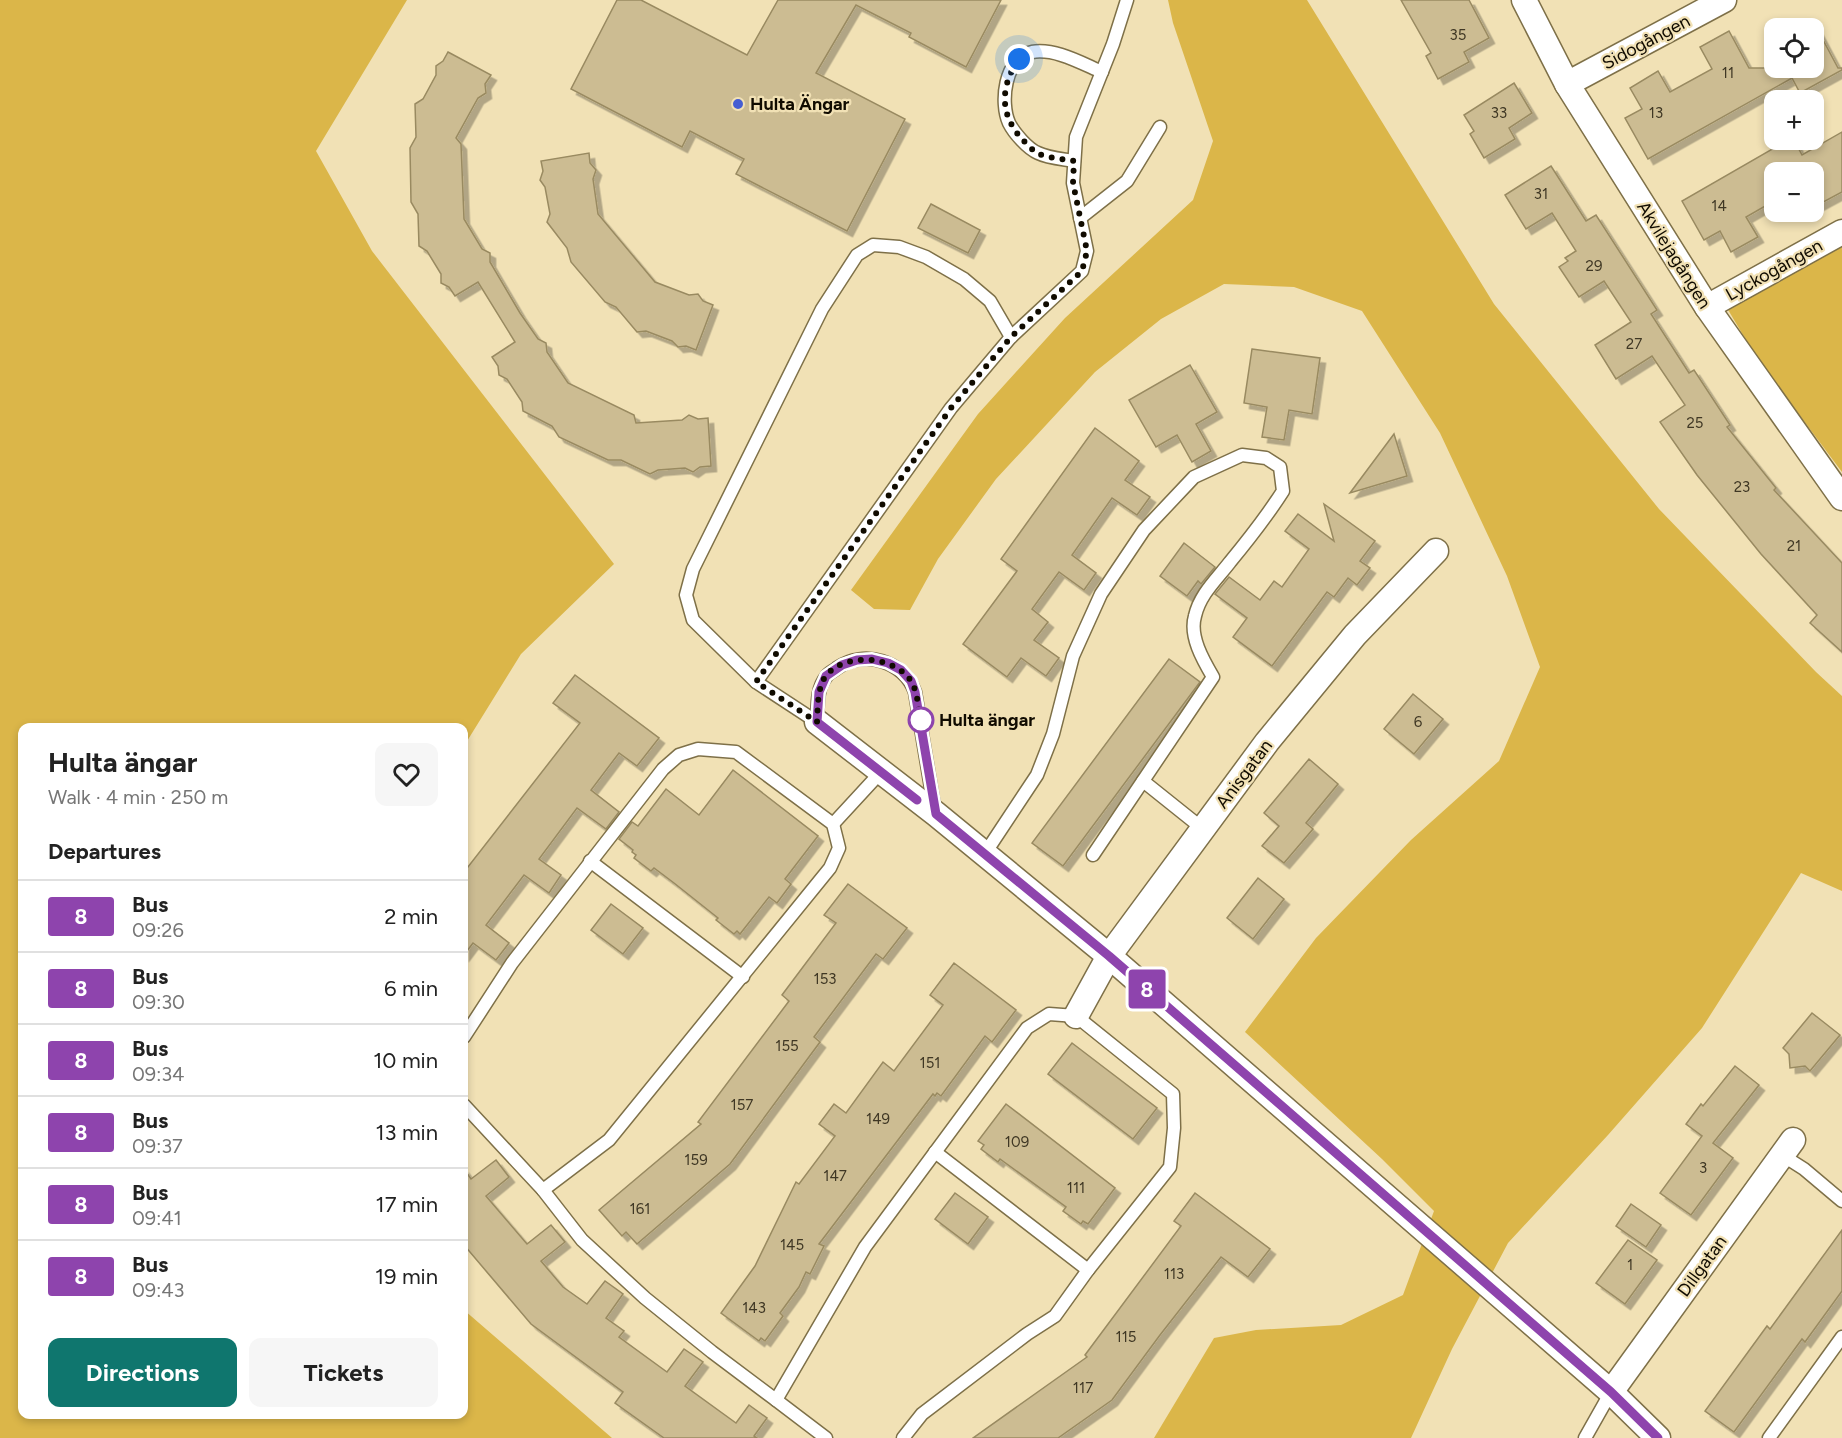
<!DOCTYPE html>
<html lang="en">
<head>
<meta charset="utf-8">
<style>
  :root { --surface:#fff; --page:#f6f6f6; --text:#222; --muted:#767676; --line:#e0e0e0; --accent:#0f766e }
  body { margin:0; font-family:Figtree,sans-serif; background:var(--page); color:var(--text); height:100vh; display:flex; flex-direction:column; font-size:22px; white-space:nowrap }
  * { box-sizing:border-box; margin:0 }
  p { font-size:20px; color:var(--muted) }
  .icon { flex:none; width:33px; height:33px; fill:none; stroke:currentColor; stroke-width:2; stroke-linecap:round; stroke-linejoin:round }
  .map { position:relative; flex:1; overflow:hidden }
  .drawer { position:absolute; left:18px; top:723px; width:450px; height:696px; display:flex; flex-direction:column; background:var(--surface); border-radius:12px; box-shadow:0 3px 9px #0003 }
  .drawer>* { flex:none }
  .badge { padding:0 12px; border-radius:4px; font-size:21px; line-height:39px }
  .fabs { position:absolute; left:1764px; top:18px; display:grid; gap:12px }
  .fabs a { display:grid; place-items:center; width:60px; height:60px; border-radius:12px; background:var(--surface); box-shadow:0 3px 9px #0003; font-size:30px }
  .you { position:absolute; width:30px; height:30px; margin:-15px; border:4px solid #fff; border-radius:50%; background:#1a73e8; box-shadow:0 0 0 9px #1a73e833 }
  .map>.badge { position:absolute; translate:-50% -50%; box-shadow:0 0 0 3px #fff }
  h2 { padding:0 30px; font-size:22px; line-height:54px }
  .round { display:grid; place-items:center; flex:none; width:63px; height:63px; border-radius:12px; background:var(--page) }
  .headline { display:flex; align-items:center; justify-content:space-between; height:102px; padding:0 30px }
  h1 { font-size:28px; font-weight:700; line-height:45px }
  .action { display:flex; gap:12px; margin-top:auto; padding:12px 30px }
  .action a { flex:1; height:69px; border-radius:12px; background:var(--accent); color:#fff; font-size:24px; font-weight:700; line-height:69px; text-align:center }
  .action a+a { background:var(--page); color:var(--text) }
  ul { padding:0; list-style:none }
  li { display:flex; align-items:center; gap:18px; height:72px; padding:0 30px; border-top:2px solid var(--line) }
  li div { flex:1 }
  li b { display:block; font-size:22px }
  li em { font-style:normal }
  li .badge { min-width:66px; font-weight:700; text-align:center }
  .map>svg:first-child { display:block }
</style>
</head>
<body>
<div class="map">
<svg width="1842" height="1438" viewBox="0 0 1842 1438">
  <defs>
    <filter id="shadow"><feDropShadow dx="5.5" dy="5.5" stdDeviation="0" flood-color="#0004"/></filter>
  </defs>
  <rect width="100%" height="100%" fill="#f1e1b5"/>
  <g fill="#dbb649">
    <polygon points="0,0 407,0 316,151 372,251 614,564 521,654 464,746 464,728 22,728 22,1414 464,1414 464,1310 612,1438 0,1438"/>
    <polygon points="1168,0 1307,0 1494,304 1659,509 1816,672 1842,696 1842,891 1801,873 1702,1028 1608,1135 1508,1243 1452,1349 1411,1438 1154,1438 1214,1338 1256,1330 1341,1325 1403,1295 1434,1211 1382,1159 1245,1032 1316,938 1411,840 1499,761 1540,667 1507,576 1440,433 1362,311 1294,287 1224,284 1161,319 1095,372 996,479 938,559 910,610 874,609 851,590 978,414 1065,318 1193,200 1213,141 1173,23"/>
    <polygon points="1842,246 1842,472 1756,357 1727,308"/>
  </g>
  <g fill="#ccbc92" stroke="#998a61" stroke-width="1.5" filter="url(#shadow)">
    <polygon points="617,0 641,0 747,55 778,0 1001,0 966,67 909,37 911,33 856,5 816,73 905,119 847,231 736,174 744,159 690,131 682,147 571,89"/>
    <polygon points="1401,0 1469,0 1489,38 1464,52 1469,62 1438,79 1426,56 1431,53"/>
    <polygon points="1814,23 1838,68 1842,68 1842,70 1800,93 1792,78 1648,159 1625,118 1642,109 1630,88 1658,71 1670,92 1712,69 1700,47 1729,31 1749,68 1814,68"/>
    <polygon points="448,52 491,75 485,84 486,93 478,98 456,138 461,144 464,219 482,249 490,253 490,262 520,313 538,339 546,343 547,352 568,383 634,415 636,423 682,420 689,415 698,419 708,418 711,466 700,467 693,472 685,468 658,470 650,474 621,460 608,460 559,437 552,426 523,411 522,402 507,379 499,375 498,366 492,357 515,342 478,282 455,296 449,287 441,283 441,274 427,251 419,246 418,214 411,202 410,148 416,137 415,104 423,99 436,75 436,66 443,61"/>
    <polygon points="1514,83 1532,113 1509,128 1515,139 1484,158 1470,134 1474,131 1464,115"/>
    <polygon points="1842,132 1842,192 1814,207 1814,172 1774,172 1774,201 1746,217 1758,237 1731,252 1720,231 1704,240 1682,201 1788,140 1794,140 1802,155"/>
    <polygon points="589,153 590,163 596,170 593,179 598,214 655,282 689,295 698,294 703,301 713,305 696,350 686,346 678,347 672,341 646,331 637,332 616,307 605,302 571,262 567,248 547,222 550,214 545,187 540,180 543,171 541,161"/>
    <polygon points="1551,166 1586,221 1596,215 1657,310 1651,314 1689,373 1694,370 1730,425 1727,427 1776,488 1774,490 1842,563 1842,652 1810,623 1817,615 1761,554 1697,475 1660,422 1685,405 1652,356 1616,379 1595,345 1631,322 1604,281 1579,297 1559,267 1568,261 1565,258 1576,251 1552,213 1526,229 1505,195"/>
    <polygon points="931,204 980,230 968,253 918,228"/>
    <polygon points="1252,349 1320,358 1312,414 1289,410 1284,440 1262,437 1267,407 1244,403"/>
    <polygon points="1190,365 1217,412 1196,424 1211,451 1192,462 1177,435 1156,447 1129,400"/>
    <polygon points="1095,428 1139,461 1125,480 1150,497 1137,515 1112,498 1072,555 1096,573 1084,590 1059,572 1032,609 1048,622 1034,640 1059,658 1046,676 1021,658 1007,677 963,644 1017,571 1001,559"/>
    <polygon points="1394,434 1407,476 1350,493"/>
    <polygon points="1324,504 1375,541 1360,561 1370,568 1357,585 1348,578 1334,597 1327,592 1272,666 1233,637 1247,618 1215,594 1229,577 1260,600 1274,581 1282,587 1309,549 1285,531 1298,514 1334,541"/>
    <polygon points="1184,543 1215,567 1201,584 1198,581 1187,596 1160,576"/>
    <polygon points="1169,659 1200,682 1063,866 1032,843"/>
    <polygon points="575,675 659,738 637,766 619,753 591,790 619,812 606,829 577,808 539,859 561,875 549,893 524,875 486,925 509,943 496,960 473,943 464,955 464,872 580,723 553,703"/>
    <polygon points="1413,694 1443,719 1414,754 1384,729"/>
    <polygon points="1309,759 1338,784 1306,823 1313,829 1284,863 1262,846 1279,826 1264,813"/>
    <polygon points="733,770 818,836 785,879 791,884 777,903 769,897 740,934 737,931 734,934 716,920 718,918 674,883 654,868 651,871 634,858 636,855 632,852 633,850 619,839 632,822 638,826 666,789 699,815"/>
    <polygon points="1258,878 1284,899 1253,939 1227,918"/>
    <polygon points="848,884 907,928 883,959 876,954 814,1037 820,1042 730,1164 637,1244 626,1232 622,1236 599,1210 701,1124 698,1122 789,1001 782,995 836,923 824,915"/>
    <polygon points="611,904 643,928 623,954 591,930"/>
    <polygon points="954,963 1016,1010 992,1042 985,1036 941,1096 937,1093 935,1096 933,1094 819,1244 824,1246 810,1274 806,1272 799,1287 780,1313 783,1316 765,1341 761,1338 759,1341 721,1313 755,1266 796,1182 799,1184 835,1136 819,1124 834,1104 846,1113 883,1062 894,1071 943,1005 930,995"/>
    <polygon points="1812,1013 1840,1035 1810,1071 1805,1066 1790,1068 1789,1054 1783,1048"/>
    <polygon points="1072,1043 1157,1108 1133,1139 1048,1074"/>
    <polygon points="1735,1066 1759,1085 1713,1143 1733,1158 1691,1215 1660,1193 1702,1136 1686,1124 1701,1104 1703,1106"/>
    <polygon points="1006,1104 1115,1188 1088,1224 1083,1221 1081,1224 1063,1211 1066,1207 1000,1159 998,1162 981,1149 984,1145 978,1141"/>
    <polygon points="496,1160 509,1177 486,1196 527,1244 551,1225 565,1242 541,1261 563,1287 587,1304 605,1281 623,1294 606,1318 624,1331 619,1337 667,1372 684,1349 703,1362 685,1386 736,1423 749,1405 767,1418 754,1436 757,1438 664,1438 615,1403 623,1392 531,1324 464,1245 464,1169 471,1179"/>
    <polygon points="955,1193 988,1217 968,1244 935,1219"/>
    <polygon points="1195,1193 1270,1249 1248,1277 1221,1257 1160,1335 1112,1400 1058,1438 973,1438 1087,1357 1085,1355 1181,1226 1174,1221"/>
    <polygon points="1631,1204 1661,1225 1646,1247 1616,1226"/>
    <polygon points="1842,1230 1842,1291 1805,1342 1802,1339 1734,1432 1705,1411 1767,1326 1770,1329"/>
    <polygon points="1628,1240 1657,1260 1625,1304 1596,1283"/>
  </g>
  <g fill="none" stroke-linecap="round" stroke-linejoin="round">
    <g stroke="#7e7048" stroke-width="15">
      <g id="lane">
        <path d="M1074 161C1063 159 1048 158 1038 153 1028 149 1014 133 1009 123 1000 103 1004 58 1032 52 1055 48 1081 63 1102 72"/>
        <polyline points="1080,218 1127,181 1160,127"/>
        <polyline points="756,682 951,408 1011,337 1082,271 1087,251 1073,183 1076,137 1113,44 1127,0"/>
        <polyline points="1143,781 1203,829"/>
        <path d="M935 812 915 692C904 661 864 649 837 668 834 671 828 673 826 677 816 689 818 708 817 722L756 682 693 620 686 595 693 569 822 309 857 255 873 245 899 247 926 257 964 279 990 301 1011 337"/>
        <polyline points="833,824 880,773"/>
        <path d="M984 855 1037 775 1053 734 1073 656 1101 594 1144 530 1194 477 1242 455 1266 458 1280 467 1283 491C1267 516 1249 539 1230 562 1217 579 1200 594 1195 616 1189 636 1203 660 1213 677L1093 855"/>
        <polyline points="590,861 743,977"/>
        <polyline points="464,1037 512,963 663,769 679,755 698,749 736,752 833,824 839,848 830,868 609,1140 543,1190 464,1105"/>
        <polyline points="935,1152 1088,1270"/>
        <polyline points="1782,1155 1804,1169 1842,1201"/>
        <polyline points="543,1190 582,1240 645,1298 712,1352 776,1400"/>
        <polyline points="826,1438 776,1400 865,1247 1027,1028 1049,1014 1076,1016 1173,1094 1174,1128 1170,1167 1088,1270 1055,1316 1027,1334 922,1414 903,1438"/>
        <polyline points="1585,1438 1611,1392"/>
        <polyline points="1769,1438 1842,1337"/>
      </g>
    </g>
    <g stroke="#7e7048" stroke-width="27">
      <g id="street">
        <polyline points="1524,0 1567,84 1707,307 1842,498"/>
        <polyline points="1567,84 1724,0"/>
        <polyline points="1707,307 1842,232"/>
        <polyline points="817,722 936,814 1109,956 1611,1392 1658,1438"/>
        <polyline points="1076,1016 1109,956 1267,742 1355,635 1436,551"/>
        <polyline points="1611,1392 1793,1140"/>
      </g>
    </g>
    <use href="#lane" stroke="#fff" stroke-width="12"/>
    <use href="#street" stroke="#fff" stroke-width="24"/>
  </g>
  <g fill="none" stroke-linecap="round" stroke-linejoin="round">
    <g stroke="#fff" stroke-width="14">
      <polyline id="line" points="917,800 817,722 819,692 826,676 842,665 857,660 872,659 888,663 901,670 911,681 915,692 936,814 1109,956 1611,1392 1658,1438"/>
    </g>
    <use href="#line" stroke="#8e44ad" stroke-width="9"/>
    <path stroke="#100b00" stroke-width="6" stroke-dasharray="0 10.8" d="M921 720C918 709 918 692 911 681 894 655 843 652 825 677 817 690 818 708 817 722L756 682 951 408 1011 337 1082 271 1087 251 1073 183 1074 161C1063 159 1047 158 1037 153 1032 150 1027 144 1023 140 999 115 1000 86 1019 59"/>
  </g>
  <circle fill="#465ed2" stroke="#f1e1b5" stroke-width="2" cx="738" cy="104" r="6"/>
  <circle fill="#fff" stroke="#8e44ad" stroke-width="3" cx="921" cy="720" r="12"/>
  <g text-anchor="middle" stroke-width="4.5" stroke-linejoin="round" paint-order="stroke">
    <g font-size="15" fill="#3f3724">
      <text x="1458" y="40">35</text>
      <text x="1728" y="78">11</text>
      <text x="1499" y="118">33</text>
      <text x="1656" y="118">13</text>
      <text x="1541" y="199">31</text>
      <text x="1719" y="211">14</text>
      <text x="1594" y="271">29</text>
      <text x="1634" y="349">27</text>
      <text x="1695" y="428">25</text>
      <text x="1742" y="492">23</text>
      <text x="1794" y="551">21</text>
      <text x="1418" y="727">6</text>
      <text x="825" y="984">153</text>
      <text x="787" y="1051">155</text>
      <text x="930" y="1068">151</text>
      <text x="742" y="1110">157</text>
      <text x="878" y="1124">149</text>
      <text x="1017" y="1147">109</text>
      <text x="696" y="1165">159</text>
      <text x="1703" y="1173">3</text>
      <text x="835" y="1181">147</text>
      <text x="1076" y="1193">111</text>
      <text x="640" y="1214">161</text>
      <text x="792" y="1250">145</text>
      <text x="1630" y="1270">1</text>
      <text x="1174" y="1279">113</text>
      <text x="754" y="1313">143</text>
      <text x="1126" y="1342">115</text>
      <text x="1083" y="1393">117</text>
    </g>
    <g font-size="18" fill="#100b00" stroke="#f1e1b5">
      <text transform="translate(1646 42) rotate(-28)" y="6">Sidogången</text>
      <text transform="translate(1674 255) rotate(58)" y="6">Akvilejagången</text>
      <text transform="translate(1774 270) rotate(-29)" y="6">Lyckogången</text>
      <text transform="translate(1244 774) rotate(-53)" y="6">Anisgatan</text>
      <text transform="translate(1702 1266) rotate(-54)" y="6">Dillgatan</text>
    </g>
    <g font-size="18" font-weight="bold" fill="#100b00" stroke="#f1e1b5" text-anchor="start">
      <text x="750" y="110">Hulta Ängar</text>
    </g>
    <g font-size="18" font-weight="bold" fill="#100b00" stroke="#f1e1b5" text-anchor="start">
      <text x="939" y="726">Hulta ängar</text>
    </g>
  </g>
</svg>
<div class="fabs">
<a><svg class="icon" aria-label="locate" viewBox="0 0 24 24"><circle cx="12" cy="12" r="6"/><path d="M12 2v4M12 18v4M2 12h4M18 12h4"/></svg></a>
<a>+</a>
<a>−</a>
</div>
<div class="you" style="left:1019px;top:59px"></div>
<b class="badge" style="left:1147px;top:989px;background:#8e44ad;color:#fff">8</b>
<section class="drawer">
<div class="headline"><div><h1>Hulta ängar</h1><p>Walk · 4 min · 250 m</p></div><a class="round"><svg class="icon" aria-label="heart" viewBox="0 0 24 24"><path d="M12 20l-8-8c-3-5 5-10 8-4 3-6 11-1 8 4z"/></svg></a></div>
<h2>Departures</h2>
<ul>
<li><span class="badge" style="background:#8e44ad;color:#fff">8</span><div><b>Bus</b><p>09:26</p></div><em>2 min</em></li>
<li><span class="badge" style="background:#8e44ad;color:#fff">8</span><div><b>Bus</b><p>09:30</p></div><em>6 min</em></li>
<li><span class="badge" style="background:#8e44ad;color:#fff">8</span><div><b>Bus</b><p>09:34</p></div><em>10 min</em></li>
<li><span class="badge" style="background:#8e44ad;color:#fff">8</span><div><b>Bus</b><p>09:37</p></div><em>13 min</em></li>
<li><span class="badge" style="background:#8e44ad;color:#fff">8</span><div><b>Bus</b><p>09:41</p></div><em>17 min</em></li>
<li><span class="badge" style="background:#8e44ad;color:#fff">8</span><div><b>Bus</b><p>09:43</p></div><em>19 min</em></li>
</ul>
<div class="action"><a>Directions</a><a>Tickets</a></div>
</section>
</div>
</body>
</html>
